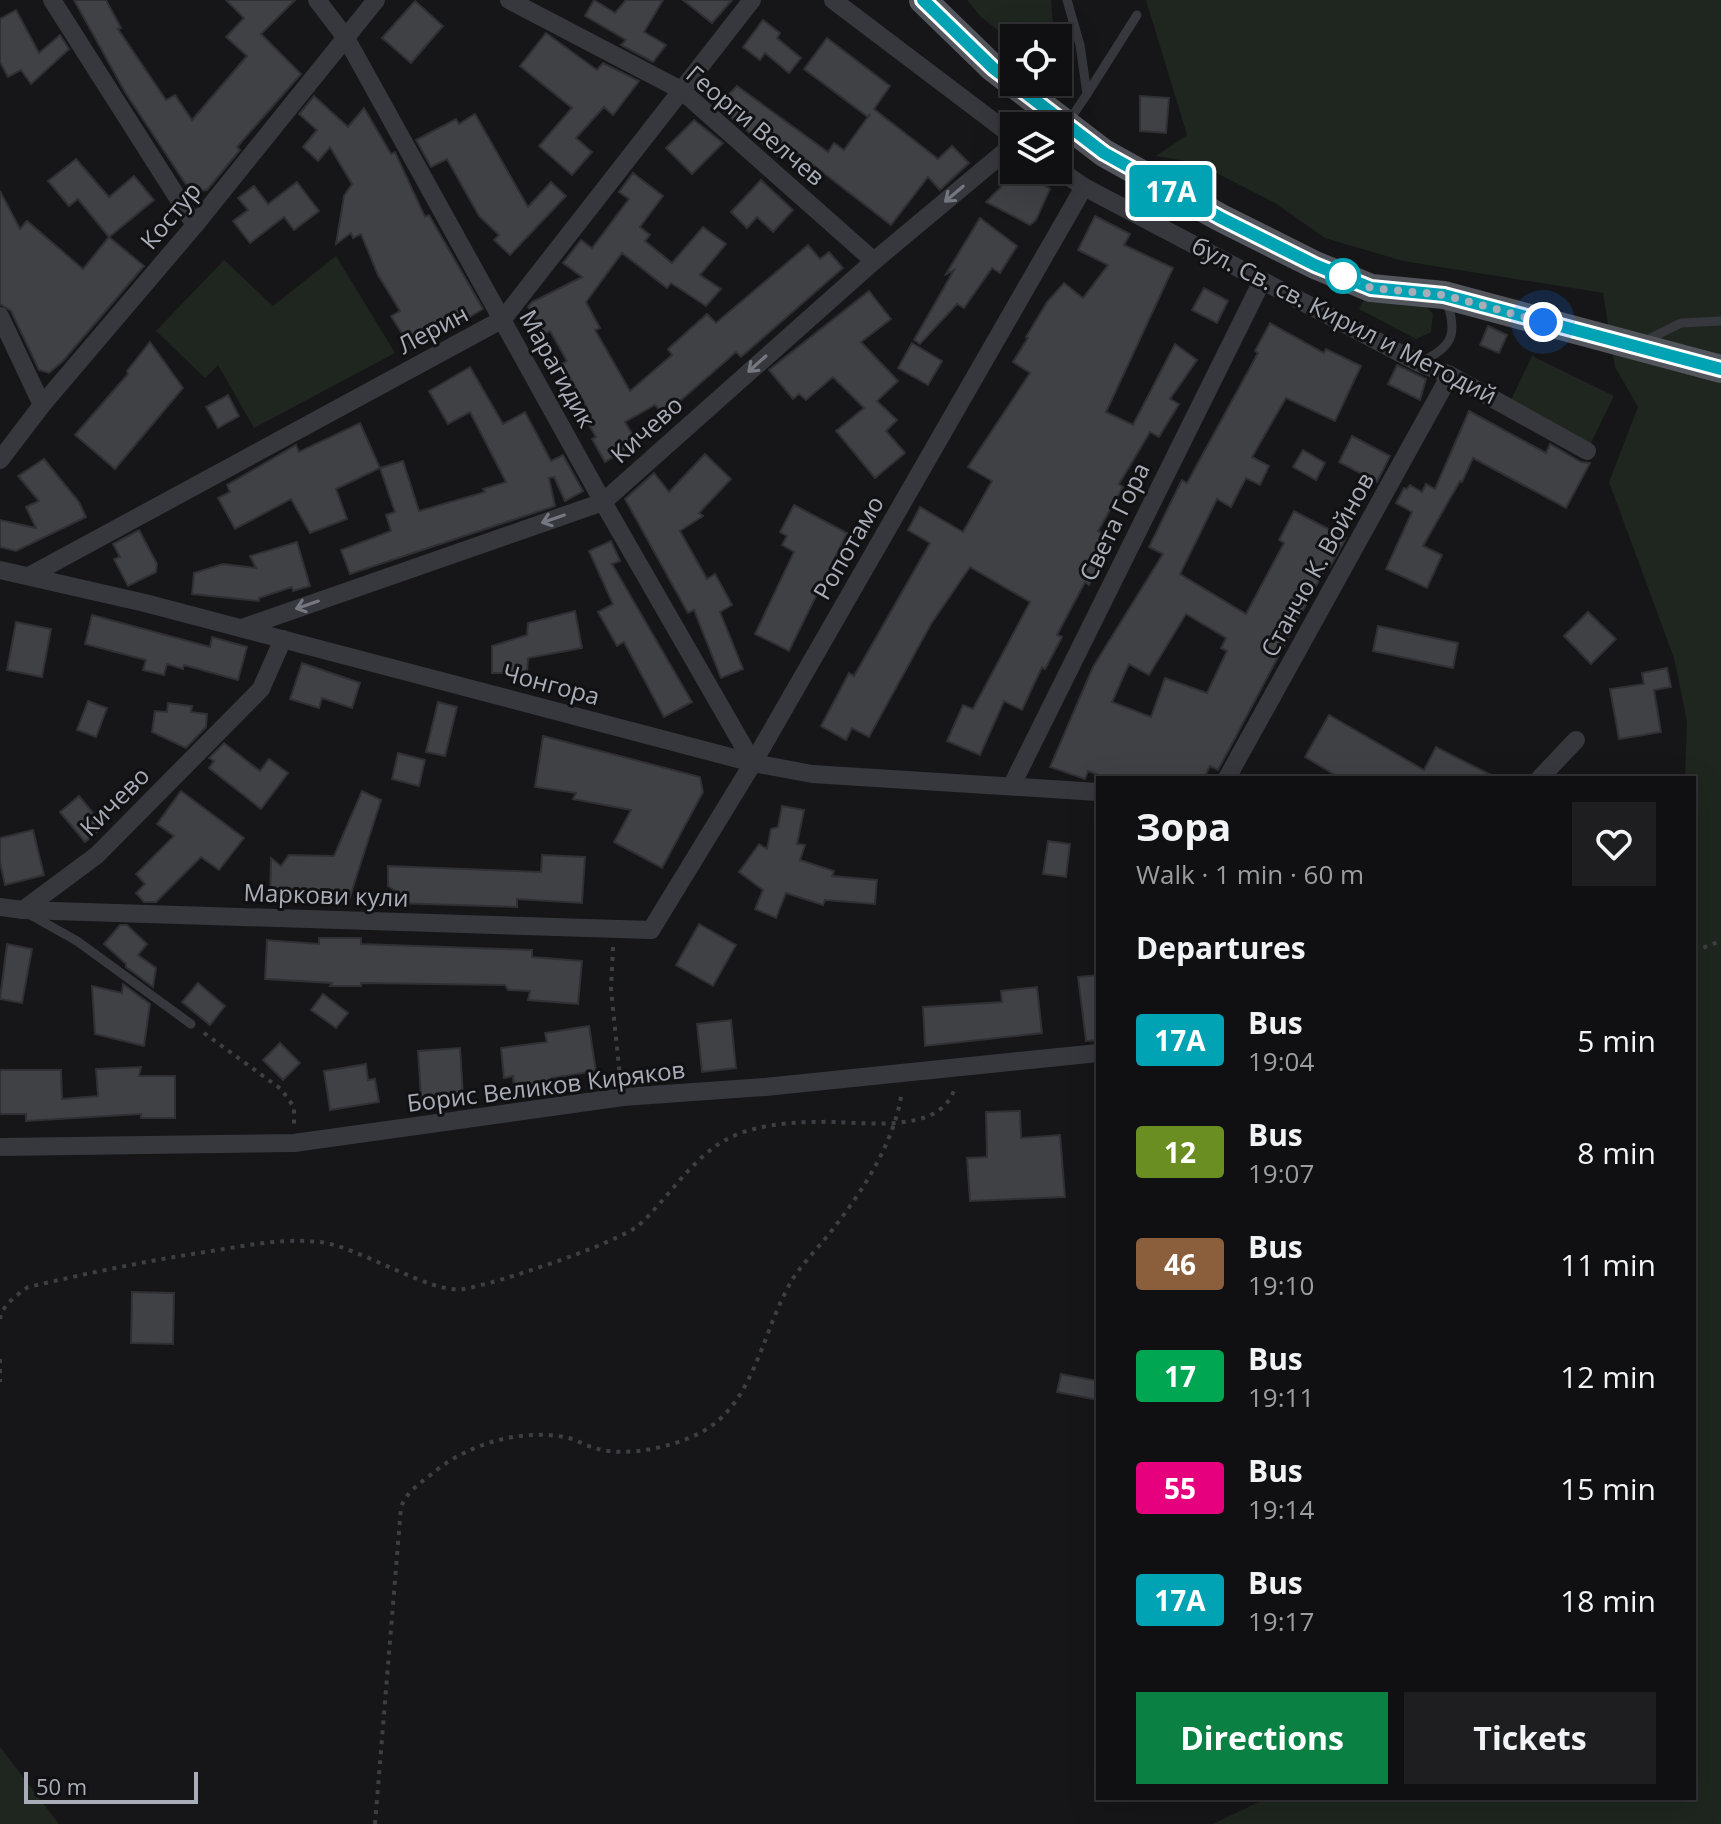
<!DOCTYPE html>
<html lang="en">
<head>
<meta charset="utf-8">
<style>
  :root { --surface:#101012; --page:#1e1e20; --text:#f1f3f6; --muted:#9c9d9f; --line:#303032; --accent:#0b8043 }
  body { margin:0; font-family:"Open Sans",sans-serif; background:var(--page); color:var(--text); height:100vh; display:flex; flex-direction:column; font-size:30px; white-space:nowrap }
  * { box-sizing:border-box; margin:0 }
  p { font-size:26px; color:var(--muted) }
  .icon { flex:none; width:44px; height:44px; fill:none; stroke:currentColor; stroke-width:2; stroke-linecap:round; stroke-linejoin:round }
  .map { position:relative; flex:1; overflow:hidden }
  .details { position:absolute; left:1096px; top:776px; width:600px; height:1024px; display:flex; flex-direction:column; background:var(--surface); border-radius:0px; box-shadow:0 8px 32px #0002,0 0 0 2px var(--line) }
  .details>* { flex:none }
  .badge { padding:0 16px; border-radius:6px; font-size:28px; line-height:52px }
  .controls { position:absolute; left:1000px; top:24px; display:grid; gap:16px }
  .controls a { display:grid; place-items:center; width:72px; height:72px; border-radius:0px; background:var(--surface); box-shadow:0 8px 32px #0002,0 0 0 2px var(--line); font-size:40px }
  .scale { position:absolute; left:24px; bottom:20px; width:174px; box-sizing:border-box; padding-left:8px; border:4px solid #a8adb8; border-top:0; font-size:22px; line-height:28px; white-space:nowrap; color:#a8adb8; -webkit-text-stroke:6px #111113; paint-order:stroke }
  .you { position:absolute; width:40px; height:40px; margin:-20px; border:6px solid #fff; border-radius:50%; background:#1a73e8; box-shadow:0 0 0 12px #1a73e833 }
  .map>.badge { position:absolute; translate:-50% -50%; box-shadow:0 0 0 4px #fff }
  h2 { padding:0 40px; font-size:30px; line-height:72px }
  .round { display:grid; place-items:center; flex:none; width:84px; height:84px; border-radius:0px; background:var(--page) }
  .summary { display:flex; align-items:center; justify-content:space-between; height:136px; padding:0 40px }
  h1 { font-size:38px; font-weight:700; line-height:60px }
  .button { display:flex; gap:16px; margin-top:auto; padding:16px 40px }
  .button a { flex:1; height:92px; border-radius:0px; background:var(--accent); color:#fff; font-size:32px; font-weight:700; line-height:92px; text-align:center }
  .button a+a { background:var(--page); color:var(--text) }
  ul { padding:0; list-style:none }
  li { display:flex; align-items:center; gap:24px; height:112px; padding:0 40px }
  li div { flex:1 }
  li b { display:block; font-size:30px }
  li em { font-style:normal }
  li .badge { min-width:88px; font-weight:700; text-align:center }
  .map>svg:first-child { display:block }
</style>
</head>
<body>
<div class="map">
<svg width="1721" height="1824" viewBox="0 0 1721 1824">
  <rect width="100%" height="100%" fill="#161618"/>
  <g fill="#1e261f">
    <polygon points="967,0 1051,0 1054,38 1014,38 1014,43 981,17"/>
    <polygon points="1146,0 1721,0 1721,1824 1213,1824 1267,1798 1694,1798 1694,778 1685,778 1687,721 1674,658 1609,482 1638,407 1615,367 1603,293 1403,261 1325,238 1275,203 1197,163 1156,156 1187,135"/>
    <polygon points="336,256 395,353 254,428 218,365 205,378 156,331 224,260 273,306"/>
    <polygon points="1365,297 1426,307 1433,314 1431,332 1416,339 1359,309"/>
    <polygon points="1532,356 1614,396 1587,451 1508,406"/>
    <polygon points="0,1747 59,1824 0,1824"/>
  </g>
  <g fill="#404145" stroke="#303034" stroke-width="2" fill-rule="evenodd">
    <polygon points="74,0 106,0 121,28 118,29 166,100 175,95 192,120 247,56 226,37 244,18 226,0 295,0 261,34 301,74 237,147 240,150 207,190 191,192 125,92"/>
    <polygon points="594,0 615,13 626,0 663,0 644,32 666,45 653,62 621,45 626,40 585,16"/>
    <polygon points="683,0 732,0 712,23"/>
    <polygon points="415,1 443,26 411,63 382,38"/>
    <polygon points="16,10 39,53 60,35 69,49 31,84 21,70 8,77 0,62 0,19"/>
    <polygon points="763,20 780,33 777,38 801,58 789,73 765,53 760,60 743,47"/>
    <polygon points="546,33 597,70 603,63 639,81 613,115 604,107 576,138 592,152 572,175 539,146 572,108 520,66"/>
    <polygon points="827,38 890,86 874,109 938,159 952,146 969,163 940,190 928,177 891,225 790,147 780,158 717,106 737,86 828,152 834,143 844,150 870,114 868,117 804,69"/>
    <polygon points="314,96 348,127 364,108 391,154 395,152 425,217 429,215 483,309 450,329 447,325 411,348 391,316 400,311 378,275 361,234 353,238 351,233 336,244 344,196 352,184 330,147 318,161 303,147 317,130 299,114"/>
    <polygon points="1140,96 1169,98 1166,133 1140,131"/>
    <polygon points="475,114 528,207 551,182 566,196 510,255 494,240 499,235 479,216 447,159 431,167 416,140 456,119 459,124"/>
    <polygon points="694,120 723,143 692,174 666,148"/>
    <polygon points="76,159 109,197 134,176 154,200 109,237 78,199 69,206 48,181"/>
    <polygon points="1018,170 1050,189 1036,220 1030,225 986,202"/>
    <polygon points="633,173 663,196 640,227 650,235 645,241 672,263 703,227 726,244 700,275 721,289 706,306 671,283 667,288 622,253 586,302 600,328 595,330 630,391 672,355 668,349 707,314 716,323 808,245 820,259 829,252 843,268 741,357 736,352 664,415 655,405 625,422 637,442 605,462 592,439 596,437 580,410 586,406 562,364 567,361 550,331 542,335 528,307 532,302 582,277 563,263 581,240 592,248 629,199 619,192"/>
    <polygon points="761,180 793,210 773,232 757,217 747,228 731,212"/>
    <polygon points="297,182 319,211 294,230 284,217 250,243 233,221 248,210 238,198 254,186 268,204"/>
    <polygon points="0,191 20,229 27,221 83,269 109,237 144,266 63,361 49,373 39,370 11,311 0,304"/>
    <polygon points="1095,216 1130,234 1124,245 1173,268 1106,412 1133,425 1175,344 1197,360 1170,399 1179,404 1159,437 1150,432 1119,484 1123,487 1098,531 1114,540 1089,585 1085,582 1057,635 1062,637 1045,669 1042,667 1022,710 1004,701 980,755 947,741 963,705 973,709 1030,602 970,567 931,624 869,737 852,728 846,740 821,726 849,673 854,676 930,543 908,530 920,507 963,532 992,481 968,467 1030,373 1013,362 1028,338 1026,337 1047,302 1064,283 1083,298 1108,265 1078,250"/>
    <polygon points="980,218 1017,246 1000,273 992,268 964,308 957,304 920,344 914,340 954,270 946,274"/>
    <polygon points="1204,288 1228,301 1217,323 1192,310"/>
    <polygon points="869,291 891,319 861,342 898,381 877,401 897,420 886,431 905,453 875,478 836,431 864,408 833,377 806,400 799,394 793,399 769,370"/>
    <path d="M1270 323 1324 353 1326 349 1361 366 1335 421 1286 398 1252 457 1269 466 1260 485 1246 478 1231 507 1217 499 1180 574 1246 614 1284 543 1279 540 1294 511 1346 538 1330 567 1327 565 1218 770 1210 766 1204 778H1107L1088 771 1085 779 1050 767 1093 667 1163 554 1149 547 1173 498 1182 480 1187 483 1258 353 1255 351ZM1186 614 1226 638 1221 648 1227 651 1207 693 1165 678 1151 717 1112 702 1129 664 1149 675Z"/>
    <polygon points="1488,326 1507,335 1499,353 1480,345"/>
    <polygon points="150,342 183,388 115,469 75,435 128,374 127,371"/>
    <polygon points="912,343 942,361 928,385 898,368"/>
    <polygon points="1397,365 1426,379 1420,400 1388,384"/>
    <polygon points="470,367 503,424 525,412 551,461 563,455 583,491 565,501 554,477 549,478 555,506 350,574 341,550 391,531 386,515 395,512 380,468 403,461 419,511 485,492 483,489 506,482 470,412 448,424 429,391"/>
    <polygon points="228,395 239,416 218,428 206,407"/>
    <polygon points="1469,411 1546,453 1550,444 1581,462 1590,463 1566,508 1473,458 1462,482 1460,481 1423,546 1442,555 1427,588 1386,569 1412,512 1396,503 1404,488 1407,489 1410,485 1422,492 1426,484 1435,489"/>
    <polygon points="360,423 380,468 336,489 347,519 310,533 291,499 235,529 218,498 230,492 227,485 296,445 299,452"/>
    <polygon points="1352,436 1390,456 1377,482 1339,462"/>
    <polygon points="1303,450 1325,463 1316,480 1293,467"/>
    <polygon points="705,454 731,479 699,513 703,516 680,531 707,579 715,574 732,605 720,612 743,669 721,678 694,610 688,613 625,499 654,473 669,492"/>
    <polygon points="44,459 79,502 86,517 16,551 0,547 0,520 36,528 26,507 39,501 18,476"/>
    <polygon points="794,505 847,533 789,651 755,634 794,552 782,545 787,536 780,532"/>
    <polygon points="139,530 157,564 156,572 128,586 114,559 120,557 113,544"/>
    <polygon points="611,541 620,561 612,564 692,702 664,717 624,642 617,646 598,612 613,604 589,551"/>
    <polygon points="297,542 310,586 293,591 292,587 259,598 259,601 192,594 194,573 223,564 256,568 250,556"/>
    <polygon points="575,611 582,648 528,658 527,673 492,673 492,646 527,635 528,623"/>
    <polygon points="1588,612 1616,639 1591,664 1564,636"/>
    <polygon points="92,615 210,647 212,637 247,647 238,680 184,665 183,669 167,664 164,675 143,670 146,660 85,644"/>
    <polygon points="16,622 51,629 42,677 7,670"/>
    <polygon points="1378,626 1458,643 1453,668 1373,651"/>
    <polygon points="302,663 360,683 352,708 322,698 319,708 290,699"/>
    <polygon points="1667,668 1671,687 1654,690 1661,732 1619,739 1610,689 1644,684 1642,673"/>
    <polygon points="88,701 107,708 96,737 77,730"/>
    <polygon points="438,702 457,707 445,756 426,752"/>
    <polygon points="168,703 192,706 191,712 207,714 206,727 186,748 152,732 155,711 167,712"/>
    <polygon points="1329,715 1424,770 1436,747 1497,778 1340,778 1305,757"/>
    <polygon points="543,736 700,777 703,792 662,868 614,842 631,810 573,799 576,793 535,787"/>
    <polygon points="224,743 260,771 269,759 288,773 261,809 209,768 214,761 209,758"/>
    <polygon points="398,753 425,760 419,786 392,779"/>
    <polygon points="181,791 244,838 219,870 201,857 156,902 144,902 136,893 145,884 136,874 174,836 157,824"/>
    <polygon points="362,791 381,800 348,903 310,890 310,898 270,897 271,858 281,866 289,855 334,856"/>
    <polygon points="79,796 104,826 85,842 60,812"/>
    <polygon points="782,806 804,810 797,844 805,845 800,860 834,871 832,876 877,880 875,904 825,900 823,905 786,893 776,918 755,909 763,890 739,872 759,844 767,849 771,829 778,827"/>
    <polygon points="33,830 44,875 5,885 0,862 0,838"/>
    <polygon points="1048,841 1070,844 1066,877 1043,874"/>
    <polygon points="542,855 585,857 582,903 517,899 517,907 394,903 394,890 388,886 388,866 541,872"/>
    <polygon points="699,924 736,945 713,986 676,965"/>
    <polygon points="120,925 127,925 147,944 138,955 156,968 153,987 126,967 126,964 104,944"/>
    <polygon points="319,938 361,938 361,944 532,950 532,957 582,961 578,1004 528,1000 530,991 508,990 505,985 361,983 361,986 330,986 332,983 265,979 267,940 319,944"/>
    <polygon points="7,944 32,949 22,1003 0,999"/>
    <polygon points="1098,975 1098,1040 1086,1041 1078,977"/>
    <polygon points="198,983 225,1006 210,1025 182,1002"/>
    <polygon points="123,984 150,1004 144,1046 95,1034 92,986 122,993"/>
    <polygon points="1037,987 1042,1033 925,1046 923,1007 1002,1002 1001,991"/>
    <polygon points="323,994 348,1013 336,1028 311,1010"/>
    <polygon points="731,1020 736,1068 702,1072 697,1024"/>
    <polygon points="589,1026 596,1071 552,1078 551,1083 514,1088 513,1076 504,1078 501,1048 547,1042 545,1033"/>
    <polygon points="280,1043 300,1063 283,1080 263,1060"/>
    <polygon points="460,1048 463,1094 421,1097 418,1051"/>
    <polygon points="366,1064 368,1080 375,1079 379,1102 330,1110 324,1071"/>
    <polygon points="141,1067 139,1076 175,1076 175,1118 141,1118 141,1114 26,1121 26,1114 0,1114 0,1070 61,1070 62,1099 98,1096 96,1069"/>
    <polygon points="1020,1111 1021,1138 1060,1135 1065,1197 970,1201 967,1158 987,1157 986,1112"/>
    <polygon points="132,1292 174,1293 173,1344 131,1343"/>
    <polygon points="1061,1374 1098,1381 1098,1400 1057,1392"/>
  </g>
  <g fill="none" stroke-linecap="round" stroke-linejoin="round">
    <g stroke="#3d3f44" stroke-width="4" stroke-dasharray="4 6" stroke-linecap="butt">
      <polyline points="613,947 611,989 620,1077"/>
      <polyline points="1694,951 1721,941"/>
      <polyline points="204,1033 281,1089 294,1107 294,1125"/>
      <path d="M0 1319C2 1305 17 1295 28 1287 89 1273 150 1260 212 1251 248 1245 284 1238 320 1242 360 1247 430 1294 463 1289 493 1285 618 1243 639 1225 672 1195 697 1148 741 1133 767 1124 793 1122 819 1122 857 1120 941 1138 955 1087"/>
      <polyline points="0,1359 0,1382"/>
      <path d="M375 1824 401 1507C408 1489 424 1481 438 1469 472 1443 522 1429 564 1437 576 1439 586 1446 598 1449 628 1457 671 1447 698 1434 756 1406 762 1327 794 1277 806 1259 823 1243 836 1225 866 1186 895 1140 902 1091"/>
    </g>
    <g stroke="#37383d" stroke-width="9">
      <polyline points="1067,0 1080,45 1087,94 1069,121"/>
      <polyline points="1087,94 1137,15"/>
      <polyline points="1645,341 1681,323 1721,321"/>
      <path d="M1421 362C1452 347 1458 335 1447 302"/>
      <polyline points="29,914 77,941 191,1024"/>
    </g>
    <g stroke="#37383d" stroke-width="18">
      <polyline points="52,0 195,225"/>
      <polyline points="317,0 346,38 603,502 753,763"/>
      <polyline points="509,0 681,90 874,261"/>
      <polyline points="833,0 1014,137"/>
      <polyline points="1058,169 1084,187 1419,363 1450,375 1587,451"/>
      <polyline points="0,316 42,405"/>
      <polyline points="0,460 42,405 195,225 376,0"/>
      <polyline points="0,570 145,603 753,763 812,774 1098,792"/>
      <polyline points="29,576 503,319 752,0"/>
      <polyline points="242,628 603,502 874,261 1014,144"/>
      <polyline points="1227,778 1450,375"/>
      <polyline points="1540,778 1576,740"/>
      <polyline points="1012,785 1262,281"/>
      <polyline points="0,907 23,910 651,930 753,763 1084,187"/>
      <polyline points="23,910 97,855 261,689 283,639"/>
      <polyline points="0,1147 294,1143 623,1097 765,1087 1098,1053"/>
    </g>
    <polyline stroke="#53555c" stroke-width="28" points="923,0 993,68 1104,153 1221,218 1315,265 1371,288 1444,295 1721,369"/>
  </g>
  <defs><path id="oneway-shaft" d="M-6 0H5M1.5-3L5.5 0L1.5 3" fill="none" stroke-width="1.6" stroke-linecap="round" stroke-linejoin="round" transform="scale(2)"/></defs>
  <g stroke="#757881">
    <use href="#oneway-shaft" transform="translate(954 194) rotate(140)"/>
    <use href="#oneway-shaft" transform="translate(757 364) rotate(138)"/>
    <use href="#oneway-shaft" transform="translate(553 519) rotate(161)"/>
    <use href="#oneway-shaft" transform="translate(307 605) rotate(161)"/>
  </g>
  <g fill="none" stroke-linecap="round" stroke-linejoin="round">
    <g stroke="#fff" stroke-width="18">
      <polyline id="line" points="923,0 993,68 1104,153 1221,218 1315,265 1371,288 1444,295 1721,369"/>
    </g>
    <use href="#line" stroke="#00a3b4" stroke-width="12"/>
    <polyline stroke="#a8adb8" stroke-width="8" stroke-dasharray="0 14.4" points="1343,276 1371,288 1444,295 1543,322"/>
  </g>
  <circle fill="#fff" stroke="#00a3b4" stroke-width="4" cx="1343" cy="276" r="16"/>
  <g text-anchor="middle" stroke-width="6" stroke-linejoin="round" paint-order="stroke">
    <g font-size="24" fill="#a8adb8" stroke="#111113">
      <text transform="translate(755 126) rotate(40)" y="8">Георги Велчев</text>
      <text transform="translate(171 216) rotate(-50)" y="8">Костур</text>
      <text transform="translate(1344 321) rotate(27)" y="8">бул. Св. св. Кирил и Методий</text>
      <text transform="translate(433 330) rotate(-28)" y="8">Лерин</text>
      <text transform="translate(557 369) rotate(61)" y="8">Марагидик</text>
      <text transform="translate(647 430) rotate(-42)" y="8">Кичево</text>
      <text transform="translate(1115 522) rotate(-64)" y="8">Света Гора</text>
      <text transform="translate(849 548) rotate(-60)" y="8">Ропотамо</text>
      <text transform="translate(1318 565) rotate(-61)" y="8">Станчо К. Войнов</text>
      <text transform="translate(551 685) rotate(15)" y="8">Чонгора</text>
      <text transform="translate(115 802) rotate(-45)" y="8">Кичево</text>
      <text transform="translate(326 896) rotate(2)" y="8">Маркови кули</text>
      <text transform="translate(546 1087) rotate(-7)" y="8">Борис Великов Киряков</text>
    </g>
  </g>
</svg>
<div class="controls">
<a><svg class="icon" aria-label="locate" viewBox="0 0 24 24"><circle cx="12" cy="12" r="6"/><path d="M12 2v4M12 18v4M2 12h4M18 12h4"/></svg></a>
<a><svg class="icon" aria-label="layers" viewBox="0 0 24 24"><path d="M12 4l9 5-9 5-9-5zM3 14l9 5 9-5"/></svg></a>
</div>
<div class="scale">50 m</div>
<div class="you" style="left:1543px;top:322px"></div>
<b class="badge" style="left:1171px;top:191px;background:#00a3b4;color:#fff">17А</b>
<section class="details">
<div class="summary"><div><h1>Зора</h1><p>Walk · 1 min · 60 m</p></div><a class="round"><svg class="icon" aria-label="heart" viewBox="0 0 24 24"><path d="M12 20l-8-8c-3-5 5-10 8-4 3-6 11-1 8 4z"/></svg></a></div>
<h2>Departures</h2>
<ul>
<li><span class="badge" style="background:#00a3b4;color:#fff">17А</span><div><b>Bus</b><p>19:04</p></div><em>5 min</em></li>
<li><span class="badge" style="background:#6b8e23;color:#fff">12</span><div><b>Bus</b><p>19:07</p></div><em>8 min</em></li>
<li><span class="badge" style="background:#8b5e3c;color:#fff">46</span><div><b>Bus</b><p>19:10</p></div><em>11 min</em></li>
<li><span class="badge" style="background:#00a651;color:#fff">17</span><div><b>Bus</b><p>19:11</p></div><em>12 min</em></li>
<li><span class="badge" style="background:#e6007e;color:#fff">55</span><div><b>Bus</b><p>19:14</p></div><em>15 min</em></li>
<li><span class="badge" style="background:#00a3b4;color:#fff">17А</span><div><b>Bus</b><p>19:17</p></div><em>18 min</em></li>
</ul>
<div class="button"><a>Directions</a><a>Tickets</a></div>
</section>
</div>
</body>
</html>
